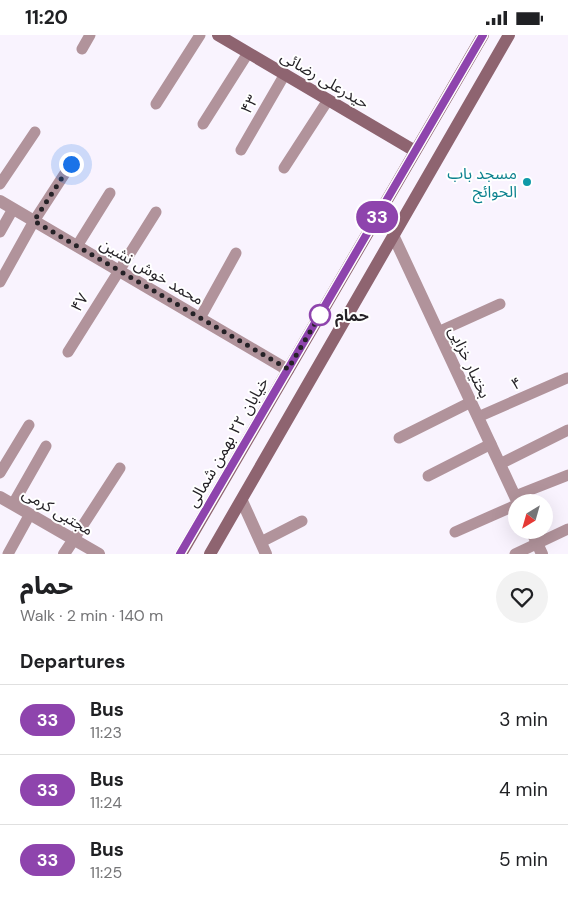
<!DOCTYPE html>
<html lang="en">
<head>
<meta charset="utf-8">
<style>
  :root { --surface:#fff; --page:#f2f2f2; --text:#202124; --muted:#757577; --line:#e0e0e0 }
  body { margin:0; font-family:"DM Sans","Noto Sans Arabic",sans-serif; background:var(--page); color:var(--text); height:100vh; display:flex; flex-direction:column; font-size:19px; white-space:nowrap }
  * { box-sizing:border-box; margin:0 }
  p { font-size:16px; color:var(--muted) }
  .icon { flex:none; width:28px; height:28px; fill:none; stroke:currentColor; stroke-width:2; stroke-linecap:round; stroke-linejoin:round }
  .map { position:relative; height:519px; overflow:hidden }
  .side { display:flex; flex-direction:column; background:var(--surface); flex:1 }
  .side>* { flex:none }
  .badge { padding:0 10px; border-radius:16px; font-size:18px; line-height:32px }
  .needle { width:32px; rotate:217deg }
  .fabs { position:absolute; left:508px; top:459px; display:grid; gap:10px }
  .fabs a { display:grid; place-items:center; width:45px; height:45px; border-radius:50%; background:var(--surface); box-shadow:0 5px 20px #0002; font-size:25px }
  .you { position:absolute; width:25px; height:25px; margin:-12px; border:4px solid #fff; border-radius:50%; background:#1a73e8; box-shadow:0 0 0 8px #1a73e833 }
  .map>.badge { position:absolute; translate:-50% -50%; box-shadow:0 0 0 2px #fff }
  h2 { padding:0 20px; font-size:19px; line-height:45px }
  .round { display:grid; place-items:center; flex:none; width:52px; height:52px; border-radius:26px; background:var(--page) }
  .head { display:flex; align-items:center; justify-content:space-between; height:85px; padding:0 20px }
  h1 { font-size:24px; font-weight:800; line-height:38px }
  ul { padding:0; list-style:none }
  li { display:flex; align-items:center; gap:15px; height:70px; padding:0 20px; border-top:1px solid var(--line) }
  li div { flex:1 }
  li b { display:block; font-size:19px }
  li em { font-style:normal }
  li .badge { min-width:55px; font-weight:700; text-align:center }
  .status { display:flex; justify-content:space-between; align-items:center; height:35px; padding:0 25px; background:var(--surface); direction:ltr }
  .status svg { height:14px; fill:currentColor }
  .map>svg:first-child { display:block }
</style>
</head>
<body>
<div class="status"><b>11:20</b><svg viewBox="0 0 49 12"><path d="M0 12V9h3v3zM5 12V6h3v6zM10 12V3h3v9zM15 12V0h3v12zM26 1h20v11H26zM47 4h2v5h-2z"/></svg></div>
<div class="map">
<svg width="568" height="519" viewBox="0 0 568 519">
  <rect width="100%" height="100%" fill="#f9f3fe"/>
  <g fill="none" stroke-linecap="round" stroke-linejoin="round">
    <g stroke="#b1939b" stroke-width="11">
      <polyline points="82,14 90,0"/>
      <polyline points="156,69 200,0"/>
      <polyline points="203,89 248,18"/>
      <polyline points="241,115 285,39"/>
      <polyline points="284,133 328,65"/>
      <polyline points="0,149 35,97"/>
      <polyline points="0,197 13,174"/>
      <polyline points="77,211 110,158"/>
      <polyline points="0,247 34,186 71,129"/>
      <polyline points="200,283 236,218"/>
      <polyline points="438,297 500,269"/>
      <polyline points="68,317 156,177"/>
      <polyline points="478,382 567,343"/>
      <polyline points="399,403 471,367"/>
      <polyline points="500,429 568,395"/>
      <polyline points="0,438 29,390"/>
      <polyline points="428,441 491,409"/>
      <polyline points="515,461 568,440"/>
      <polyline points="13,469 46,411"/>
      <polyline points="455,497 516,470"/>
      <polyline points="74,504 120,433"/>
      <polyline points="261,507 302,486"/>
      <polyline points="8,519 30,479"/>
      <polyline points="515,519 568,494"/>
    </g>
    <g stroke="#b1939b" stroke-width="12">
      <polyline points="0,166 288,335"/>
      <polyline points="393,200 518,468"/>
      <polyline points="0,462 99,519"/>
      <polyline points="242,466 266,519"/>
      <polyline points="531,495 542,519"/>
      <polyline points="64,519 74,504"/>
    </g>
    <g stroke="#8e6470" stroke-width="12">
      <polyline points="218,0 415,116"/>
      <polyline points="181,519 483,0"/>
      <polyline points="210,519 509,0"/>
    </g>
  </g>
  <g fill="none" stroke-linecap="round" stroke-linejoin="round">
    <g stroke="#fff" stroke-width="11">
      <polyline id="line" points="180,519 483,0"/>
    </g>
    <use href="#line" stroke="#8e44ad" stroke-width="8"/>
    <polyline stroke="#252227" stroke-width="5" stroke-dasharray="0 9" points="71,129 34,186 288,334 320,280"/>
  </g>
  <circle fill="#0f9aa8" stroke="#fff" stroke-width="2" cx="527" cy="147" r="5"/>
  <circle fill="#fff" stroke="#8e44ad" stroke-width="2.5" cx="320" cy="280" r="10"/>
  <g text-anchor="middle" stroke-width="4" stroke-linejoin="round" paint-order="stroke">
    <g font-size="16" fill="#252227" stroke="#fff">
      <text transform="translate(325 44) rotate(30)" y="6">حیدرعلی رضائی</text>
      <text transform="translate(249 69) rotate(-60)" y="6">۴۳</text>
      <text transform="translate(152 236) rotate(30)" y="6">محمد خوش نشین</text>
      <text transform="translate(79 267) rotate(-58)" y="6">۴۷</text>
      <text transform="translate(470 327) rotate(65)" y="6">بختیار خزایی</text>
      <text transform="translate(516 348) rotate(-24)" y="6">۴</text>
      <text transform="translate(227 407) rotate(-60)" y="6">خیابان ۲۲ بهمن شمالی</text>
      <text transform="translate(58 476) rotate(30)" y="6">مجتبی کرمی</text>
    </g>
    <g font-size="16" fill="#0d838f" stroke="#fff" text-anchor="end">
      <text x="517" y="144">مسجد باب<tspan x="517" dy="18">الحوائج</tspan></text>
    </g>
    <g font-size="16" font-weight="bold" fill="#252227" stroke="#fff" text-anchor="start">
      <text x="335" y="286">حمام</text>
    </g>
  </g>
</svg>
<div class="fabs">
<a><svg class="needle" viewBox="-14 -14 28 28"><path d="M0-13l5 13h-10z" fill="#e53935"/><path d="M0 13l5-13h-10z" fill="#757577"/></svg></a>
</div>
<div class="you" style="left:71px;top:129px"></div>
<b class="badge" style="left:377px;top:182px;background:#8e44ad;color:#fff">33</b>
</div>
<section class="side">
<div class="head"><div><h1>حمام</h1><p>Walk · 2 min · 140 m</p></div><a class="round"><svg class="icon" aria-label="heart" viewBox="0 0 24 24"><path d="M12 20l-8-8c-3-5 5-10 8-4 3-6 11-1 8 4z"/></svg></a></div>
<h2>Departures</h2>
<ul>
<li><span class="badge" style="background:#8e44ad;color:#fff">33</span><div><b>Bus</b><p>11:23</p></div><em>3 min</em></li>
<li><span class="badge" style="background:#8e44ad;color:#fff">33</span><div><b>Bus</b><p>11:24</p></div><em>4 min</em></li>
<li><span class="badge" style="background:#8e44ad;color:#fff">33</span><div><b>Bus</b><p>11:25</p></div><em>5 min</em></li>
</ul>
</section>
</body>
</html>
